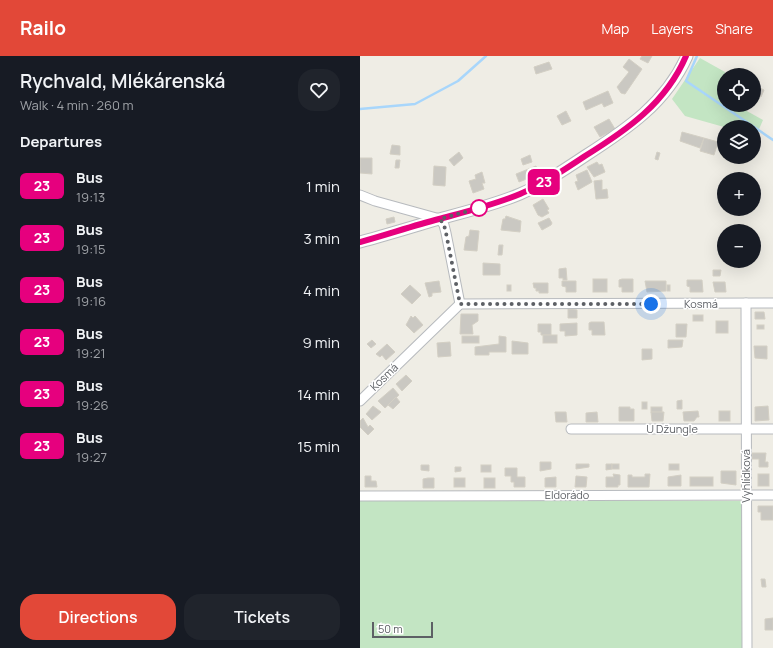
<!DOCTYPE html>
<html lang="en">
<head>
<meta charset="utf-8">
<style>
  :root { --surface:#171b24; --page:#20242c; --text:#f1f3f6; --muted:#9ea1a6; --accent:#e24838 }
  body { margin:0; font-family:Manrope,sans-serif; background:var(--page); color:var(--text); height:100vh; display:flex; flex-direction:column; font-size:15px; white-space:nowrap }
  * { box-sizing:border-box; margin:0 }
  p { font-size:13px; color:var(--muted) }
  .icon { flex:none; width:22px; height:22px; fill:none; stroke:currentColor; stroke-width:2; stroke-linecap:round; stroke-linejoin:round }
  .map { position:relative; flex:1; overflow:hidden }
  .side { display:flex; flex-direction:column; background:var(--surface); width:360px }
  .side>* { flex:none }
  .badge { padding:0 8px; border-radius:6px; font-size:14px; line-height:26px }
  .buttons { position:absolute; left:357px; top:12px; display:grid; gap:8px }
  .buttons a { display:grid; place-items:center; width:44px; height:44px; border-radius:50%; background:var(--surface); box-shadow:0 4px 16px #0002; font-size:20px }
  .scale { position:absolute; left:12px; bottom:10px; width:61px; box-sizing:border-box; padding-left:4px; border:2px solid #5d6065; border-top:0; font-size:11px; line-height:14px; white-space:nowrap; color:#5d6065; -webkit-text-stroke:3px #fff; paint-order:stroke }
  .you { position:absolute; width:20px; height:20px; margin:-10px; border:3px solid #fff; border-radius:50%; background:#1a73e8; box-shadow:0 0 0 6px #1a73e833 }
  .map>.badge { position:absolute; translate:-50% -50%; box-shadow:0 0 0 2px #fff }
  h2 { padding:0 20px; font-size:15px; line-height:36px }
  .round { display:grid; place-items:center; flex:none; width:42px; height:42px; border-radius:16px; background:var(--page) }
  .headline { display:flex; align-items:center; justify-content:space-between; height:68px; padding:0 20px }
  h1 { font-size:19px; font-weight:600; line-height:30px }
  .cta { display:flex; gap:8px; margin-top:auto; padding:8px 20px }
  .cta a { flex:1; height:46px; border-radius:16px; background:var(--accent); color:#fff; font-size:16px; font-weight:600; line-height:46px; text-align:center }
  .cta a+a { background:var(--page); color:var(--text) }
  ul { padding:0; list-style:none }
  li { display:flex; align-items:center; gap:12px; height:52px; padding:0 20px }
  li div { flex:1 }
  li b { display:block; font-size:15px }
  li em { font-style:normal }
  li .badge { min-width:44px; font-weight:700; text-align:center }
  header { display:flex; align-items:center; gap:24px; box-sizing:border-box; height:56px; padding:0 20px; background:var(--accent); color:#fff }
  header strong { font-size:19px }
  nav { display:flex; gap:22px; margin-inline-start:auto; font-size:14px }
  main { display:flex; flex:1; min-height:0 }
  .map>svg:first-child { display:block }
</style>
</head>
<body>
<header>
<strong>Railo</strong>
<nav><a>Map</a><a>Layers</a><a>Share</a></nav>
</header>
<main>
<section class="side">
<div class="headline"><div><h1>Rychvald, Mlékárenská</h1><p>Walk · 4 min · 260 m</p></div><a class="round"><svg class="icon" aria-label="heart" viewBox="0 0 24 24"><path d="M12 20l-8-8c-3-5 5-10 8-4 3-6 11-1 8 4z"/></svg></a></div>
<h2>Departures</h2>
<ul>
<li><span class="badge" style="background:#e6007e;color:#fff">23</span><div><b>Bus</b><p>19:13</p></div><em>1 min</em></li>
<li><span class="badge" style="background:#e6007e;color:#fff">23</span><div><b>Bus</b><p>19:15</p></div><em>3 min</em></li>
<li><span class="badge" style="background:#e6007e;color:#fff">23</span><div><b>Bus</b><p>19:16</p></div><em>4 min</em></li>
<li><span class="badge" style="background:#e6007e;color:#fff">23</span><div><b>Bus</b><p>19:21</p></div><em>9 min</em></li>
<li><span class="badge" style="background:#e6007e;color:#fff">23</span><div><b>Bus</b><p>19:26</p></div><em>14 min</em></li>
<li><span class="badge" style="background:#e6007e;color:#fff">23</span><div><b>Bus</b><p>19:27</p></div><em>15 min</em></li>
</ul>
<div class="cta"><a>Directions</a><a>Tickets</a></div>
</section>
<div class="map">
<svg width="413" height="592" viewBox="0 0 413 592">
  <rect width="100%" height="100%" fill="#efede5"/>
  <g fill="#c3e5c3">
    <polygon points="340,2 365,16 364,49 376,49 403,64 396,80 394,80 394,71 364,71 325,60 312,43"/>
    <rect x="0" y="445" width="382" height="147"/>
  </g>
  <g fill="none" stroke-linecap="round" stroke-linejoin="round">
    <g stroke="#a8d6fb" stroke-width="2.5">
      <polyline points="337,0 326,25 394,71"/>
      <polyline points="0,53 55,48 98,25 126,0"/>
      <polyline points="394,71 413,84"/>
    </g>
  </g>
  <g fill="#cac8c2" stroke="#d3cfc4">
    <polygon points="282,0 292,0 288,7 280,3"/>
    <polygon points="269,3 282,13 265,38 261,37 257,31 269,16 263,11"/>
    <polygon points="189,6 192,13 176,18 174,11"/>
    <polygon points="394,29 404,34 401,41 394,37"/>
    <polygon points="248,35 253,47 244,51 242,47 226,54 223,46"/>
    <polygon points="206,55 211,65 202,69 197,60"/>
    <polygon points="249,63 255,73 240,81 234,71"/>
    <polygon points="322,76 344,82 340,92 320,85"/>
    <polygon points="344,82 358,86 354,99 340,95"/>
    <polygon points="32,89 40,90 40,99 30,98"/>
    <polygon points="99,96 103,102 94,110 89,104"/>
    <polygon points="297,96 300,97 298,104 295,103"/>
    <polygon points="170,99 172,106 163,109 161,103"/>
    <polygon points="0,102 12,102 12,118 0,117"/>
    <polygon points="36,104 40,104 39,112 35,112"/>
    <polygon points="237,106 239,109 242,108 245,116 234,121 227,111"/>
    <polygon points="74,110 86,111 85,130 73,129"/>
    <polygon points="176,110 179,118 159,126 156,118"/>
    <polygon points="227,114 232,126 218,134 215,126 218,125 216,119"/>
    <polygon points="122,116 125,127 122,127 124,133 113,137 109,125 116,123 115,119"/>
    <polygon points="242,124 242,134 247,133 248,142 236,143 234,125"/>
    <polygon points="183,143 189,153 187,154 189,157 182,161 178,159 173,149"/>
    <polygon points="146,160 161,165 160,176 141,174 143,163 145,163"/>
    <polygon points="34,161 35,166 27,168 26,163"/>
    <polygon points="189,162 192,167 191,169 182,174 178,167"/>
    <polygon points="110,174 119,175 117,195 104,194 106,181 109,180"/>
    <polygon points="139,189 143,189 142,199 138,199"/>
    <polygon points="123,207 140,208 140,219 123,219"/>
    <polygon points="206,212 207,224 203,224 203,222 199,222 199,213"/>
    <polygon points="353,214 361,214 360,220 353,220"/>
    <rect x="233" y="223" width="14" height="13"/>
    <polygon points="262,223 273,223 273,236 262,236 262,231 259,231 259,224"/>
    <polygon points="327,224 342,224 343,236 330,236 330,231 327,230"/>
    <polygon points="79,225 81,236 72,237 72,240 69,241 65,227"/>
    <polygon points="202,225 216,225 216,236 206,236 206,231 202,230"/>
    <polygon points="285,225 306,225 306,235 287,236"/>
    <polygon points="353,226 365,226 366,236 355,236"/>
    <polygon points="173,227 188,227 188,237 179,237 179,235 176,235 176,232 174,232"/>
    <polygon points="50,229 61,239 52,248 41,238"/>
    <rect x="147" y="229" width="4" height="6"/>
    <rect x="307" y="229" width="3" height="6"/>
    <polygon points="208,253 217,254 217,262 208,262"/>
    <polygon points="395,256 404,256 405,263 395,263"/>
    <polygon points="101,258 118,258 118,265 112,269 113,278 100,278"/>
    <rect x="333" y="259" width="10" height="6"/>
    <polygon points="51,260 53,262 55,260 63,269 54,277 46,269"/>
    <rect x="356" y="265" width="12" height="12"/>
    <polygon points="231,266 244,266 245,279 232,279 232,274 229,274 229,267"/>
    <polygon points="217,267 217,279 205,280 205,275 200,275 200,268"/>
    <polygon points="178,268 191,268 191,279 181,279 181,276 178,276"/>
    <polygon points="316,268 327,268 326,281 316,281"/>
    <rect x="397" y="269" width="7" height="4"/>
    <rect x="183" y="279" width="14" height="8"/>
    <rect x="102" y="280" width="17" height="7"/>
    <polygon points="139,280 146,281 146,296 129,296 129,299 115,299 115,291 139,288"/>
    <polygon points="12,284 16,288 11,292 7,288"/>
    <polygon points="308,284 323,284 322,291 308,292"/>
    <polygon points="152,285 168,287 168,298 152,298"/>
    <polygon points="90,286 91,300 78,301 77,287"/>
    <polygon points="27,288 35,296 26,304 22,299 20,301 16,298"/>
    <polygon points="394,290 407,290 407,303 395,302"/>
    <polygon points="282,293 292,293 292,303 282,304"/>
    <polygon points="46,319 52,325 42,335 36,328"/>
    <polygon points="33,332 39,339 25,352 18,345"/>
    <polygon points="36,341 40,346 33,353 28,349"/>
    <polygon points="322,344 322,353 317,353 317,345"/>
    <rect x="282" y="346" width="5" height="7"/>
    <polygon points="13,350 21,356 12,364 6,358"/>
    <polygon points="408,350 409,364 395,365 395,351"/>
    <polygon points="259,351 270,351 270,353 274,353 274,365 259,365"/>
    <rect x="291" y="351" width="11" height="5"/>
    <polygon points="338,355 339,361 337,361 334,365 324,365 323,356"/>
    <rect x="359" y="355" width="11" height="10"/>
    <polygon points="195,356 206,356 207,366 196,366"/>
    <polygon points="237,356 238,366 226,366 226,357"/>
    <polygon points="291,356 304,356 303,365 292,365"/>
    <polygon points="3,362 8,371 10,369 14,373 8,379 0,371 0,365"/>
    <polygon points="392,397 406,397 405,406 408,406 408,411 399,411 399,403 392,403"/>
    <polygon points="180,406 191,406 191,413 180,415"/>
    <polygon points="216,408 229,408 229,411 216,413"/>
    <polygon points="246,408 252,408 252,413 246,414"/>
    <rect x="252" y="408" width="7" height="5"/>
    <rect x="309" y="408" width="10" height="6"/>
    <polygon points="61,409 69,409 69,415 61,414"/>
    <rect x="121" y="409" width="10" height="7"/>
    <polygon points="95,411 101,411 101,415 95,416"/>
    <polygon points="145,412 157,412 157,421 165,421 165,431 154,431 154,426 151,426 151,420 145,420"/>
    <polygon points="361,415 376,415 376,429 361,427"/>
    <polygon points="253,418 260,419 260,429 258,429 258,431 246,431 246,421 254,421"/>
    <polygon points="285,418 290,418 289,431 268,431 268,419 272,419 272,421 285,421"/>
    <rect x="398" y="418" width="11" height="12"/>
    <polygon points="321,419 321,430 308,430 308,421"/>
    <polygon points="5,420 11,420 11,425 16,425 17,431 5,431"/>
    <polygon points="216,420 227,421 226,431 215,431"/>
    <polygon points="196,421 196,431 185,431 185,422"/>
    <rect x="330" y="421" width="23" height="9"/>
    <polygon points="68,422 74,422 74,432 63,432 63,423"/>
    <rect x="94" y="422" width="11" height="9"/>
    <rect x="124" y="422" width="11" height="10"/>
    <polygon points="398,450 413,450 413,464 401,464 401,456 398,456"/>
    <polygon points="401,523 405,523 406,531 402,531"/>
    <polygon points="413,562 413,574 405,574 405,563"/>
  </g>
  <g fill="none" stroke-linecap="round" stroke-linejoin="round">
    <g stroke="#b7babe" stroke-width="11">
      <g id="minor">
        <polyline points="0,139 15,145 80,163 84,169 86,177 100,248"/>
        <polyline points="386,247 387,592"/>
        <polyline points="0,345 100,248 413,247"/>
        <polyline points="211,373 413,373"/>
        <polyline points="0,440 413,439"/>
      </g>
    </g>
    <g stroke="#b7babe" stroke-width="13">
      <path id="tertiary" d="M0 186C26 179 52 171 79 163 105 156 134 149 160 138 183 128 204 114 225 100 267 73 306 47 327 0"/>
    </g>
    <use href="#minor" stroke="#fff" stroke-width="9"/>
    <use href="#tertiary" stroke="#fff" stroke-width="11"/>
  </g>
  <g fill="none" stroke-linecap="round" stroke-linejoin="round">
    <g stroke="#fff" stroke-width="9">
      <path id="line" d="M0 186C26 179 52 170 79 163 105 156 134 149 160 138 183 128 204 114 225 100 267 74 306 47 326 0"/>
    </g>
    <use href="#line" stroke="#e6007e" stroke-width="6"/>
    <polyline stroke="#5d6065" stroke-width="4" stroke-dasharray="0 7.2" points="119,152 80,163 84,169 86,177 100,248 291,248"/>
  </g>
  <circle fill="#fff" stroke="#e6007e" stroke-width="2" cx="119" cy="152" r="8"/>
  <g text-anchor="middle" stroke-width="3" stroke-linejoin="round" paint-order="stroke">
    <g font-size="11" fill="#5d6065" stroke="#fff">
      <text x="341" y="252">Kosmá</text>
      <text transform="translate(24 321) rotate(-44)" y="4">Kosmá</text>
      <text x="312" y="377">U Džungle</text>
      <text transform="translate(386 420) rotate(-90)" y="4">Vyhlídková</text>
      <text x="207" y="443">Eldorádo</text>
    </g>
  </g>
</svg>
<div class="buttons">
<a><svg class="icon" aria-label="locate" viewBox="0 0 24 24"><circle cx="12" cy="12" r="6"/><path d="M12 2v4M12 18v4M2 12h4M18 12h4"/></svg></a>
<a><svg class="icon" aria-label="layers" viewBox="0 0 24 24"><path d="M12 4l9 5-9 5-9-5zM3 14l9 5 9-5"/></svg></a>
<a>+</a>
<a>−</a>
</div>
<div class="scale">50 m</div>
<div class="you" style="left:291px;top:248px"></div>
<b class="badge" style="left:184px;top:126px;background:#e6007e;color:#fff">23</b>
</div>
</main>
</body>
</html>
